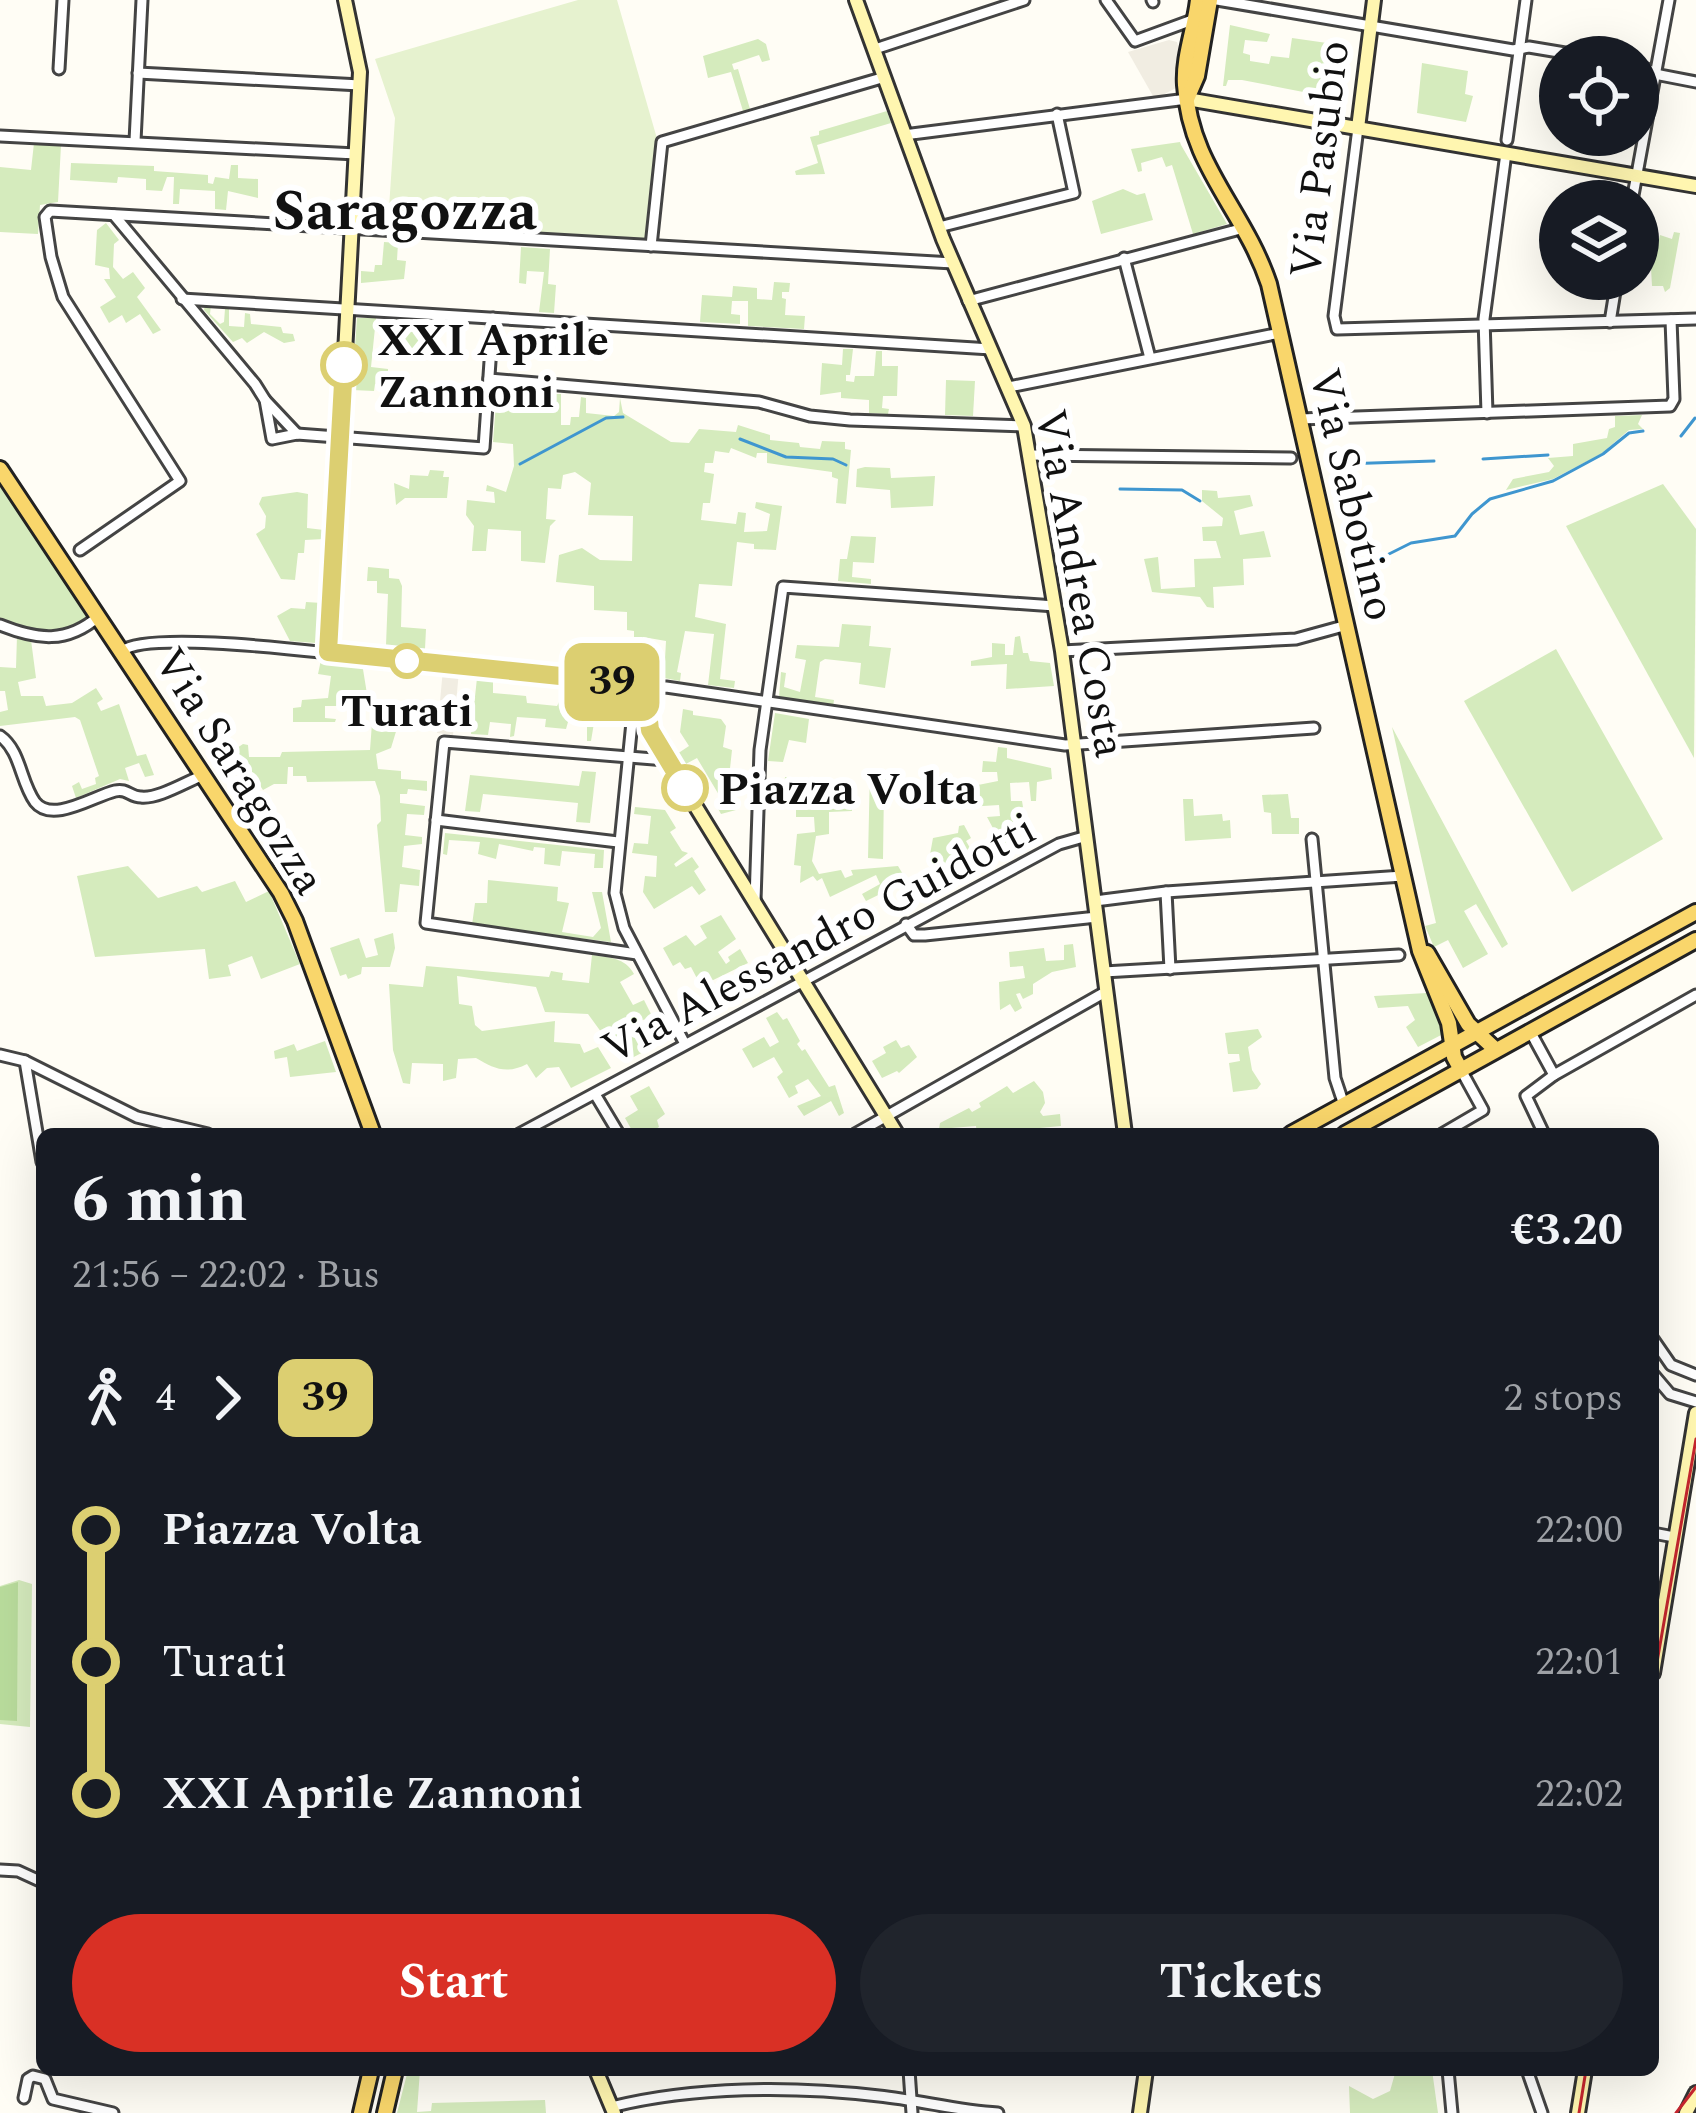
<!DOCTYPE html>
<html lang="en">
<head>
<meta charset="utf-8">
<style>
  :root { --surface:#171b24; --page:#20242c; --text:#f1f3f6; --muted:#9ea1a6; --accent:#d93025 }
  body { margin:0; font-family:Spectral,serif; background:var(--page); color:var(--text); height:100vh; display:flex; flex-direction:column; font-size:45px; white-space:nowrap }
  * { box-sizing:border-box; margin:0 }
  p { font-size:39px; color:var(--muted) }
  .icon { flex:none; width:66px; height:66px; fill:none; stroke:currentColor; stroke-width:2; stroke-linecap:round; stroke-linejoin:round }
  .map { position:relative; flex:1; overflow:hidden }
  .drawer { position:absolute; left:36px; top:1128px; width:1623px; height:948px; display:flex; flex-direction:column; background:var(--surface); border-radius:18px; box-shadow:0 12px 48px #0002 }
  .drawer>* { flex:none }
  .badge { padding:0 24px; border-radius:18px; font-size:42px; line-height:78px }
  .tools { position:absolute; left:1539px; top:36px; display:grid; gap:24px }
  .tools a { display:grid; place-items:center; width:120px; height:120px; border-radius:50%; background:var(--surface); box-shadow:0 12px 48px #0002; font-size:60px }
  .map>.badge { position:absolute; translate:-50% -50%; box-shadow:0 0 0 6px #fff }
  .legs { display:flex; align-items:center; gap:18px; height:132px; padding:0 36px; font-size:39px }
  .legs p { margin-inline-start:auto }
  .summary { display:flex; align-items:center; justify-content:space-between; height:204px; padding:0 36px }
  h1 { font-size:66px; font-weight:700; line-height:90px }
  .button { display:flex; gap:24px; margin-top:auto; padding:24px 36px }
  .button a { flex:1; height:138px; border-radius:72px; background:var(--accent); color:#fff; font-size:48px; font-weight:700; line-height:138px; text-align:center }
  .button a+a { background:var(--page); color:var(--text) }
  ul { padding:0 36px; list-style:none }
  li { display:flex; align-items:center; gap:42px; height:132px; font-size:45px }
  li i { display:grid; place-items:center; width:18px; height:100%; margin:0 15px; background:currentColor }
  li i::after { content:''; width:30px; height:30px; margin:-15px; border:9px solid; border-radius:50%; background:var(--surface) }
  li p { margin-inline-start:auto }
  li:first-child i { background:linear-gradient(#0000 50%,currentColor 0) }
  li:last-child i { background:linear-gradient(currentColor 50%,#0000 0) }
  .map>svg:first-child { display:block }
</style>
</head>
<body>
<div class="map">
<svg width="1696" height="2113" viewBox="0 0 1696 2113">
  <rect width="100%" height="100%" fill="#fffdf5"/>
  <g fill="#d5ebbd">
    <polygon points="1230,25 1270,34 1267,42 1245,40 1243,53 1250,55 1250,61 1269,64 1271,56 1289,58 1292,38 1341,45 1334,98 1242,80 1228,80 1226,86 1223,86"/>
    <polygon points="758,39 766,44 770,60 762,62 759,55 732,64 734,70 738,69 750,109 743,111 731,72 708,78 703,56"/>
    <polygon points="1422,63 1468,71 1465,94 1473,96 1466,122 1417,113"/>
    <polygon points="887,111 891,123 817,145 825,174 796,175 795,171 818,163 810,137 819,135 819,131"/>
    <polygon points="1180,142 1181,145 1227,224 1193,234 1172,165 1166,167 1162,157 1141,163 1142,171 1138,172 1131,149"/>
    <polygon points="34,143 61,145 58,202 40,205 38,234 0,232 0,167 31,170"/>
    <polygon points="71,163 154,166 154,171 208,175 208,183 213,184 215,177 229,179 231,165 238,165 238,178 258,179 258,198 228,191 226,210 215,209 215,191 180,189 179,204 173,204 174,177 167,177 162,191 146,190 146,179 118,177 117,183 70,180"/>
    <polygon points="1123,189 1137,195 1145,193 1153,220 1101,234 1092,201"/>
    <polygon points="106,223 119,240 114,244 113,267 123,279 133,272 145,288 137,297 161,330 153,334 140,314 126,323 122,315 109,323 100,307 116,297 104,279 110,279 109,268 95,265 97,230"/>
    <polygon points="1674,232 1680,233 1670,288 1665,292 1663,286 1652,286 1651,268 1660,235 1672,239"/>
    <polygon points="384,242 398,243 397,260 406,261 404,279 361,283 361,271 374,272 375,265 382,265"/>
    <polygon points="521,247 550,249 548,284 556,285 554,313 539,312 544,272 527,271 526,284 519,283"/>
    <polygon points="774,282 790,283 789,292 782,292 782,298 786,299 785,315 805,316 804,329 748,326 748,301 732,301 731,314 740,315 740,324 700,322 702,295 732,297 733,286 757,288 757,299 772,300"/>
    <polygon points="205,305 211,305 210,314 220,324 224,322 225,309 229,309 229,326 244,327 245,313 250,314 251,324 281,327 283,333 293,334 295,341 284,343 264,332 247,343 242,338 233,342 204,310"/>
    <polygon points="357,318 376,318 371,367 388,369 388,385 375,384 374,391 352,390"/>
    <polygon points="394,319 420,321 418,354 401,353 400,360 392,359"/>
    <polygon points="843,349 853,349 850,375 846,375 846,381 854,382 855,376 874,376 876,351 882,351 882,366 898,366 897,396 883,396 882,408 889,409 888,414 869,413 869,400 841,398 841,392 820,395 822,363 842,365"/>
    <polygon points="946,380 975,381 973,416 945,415"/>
    <polygon points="532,391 539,391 541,411 554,411 556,394 561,394 561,425 570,425 571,417 579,417 581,397 586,398 586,413 614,416 619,412 620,398 623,413 671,442 689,443 699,429 736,432 738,425 770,435 770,440 799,443 800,447 820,449 822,441 845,442 845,449 851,450 846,504 836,503 838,479 832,477 832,472 767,463 767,453 757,453 756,458 731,448 729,453 715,451 713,463 705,463 704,472 714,474 710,503 703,503 701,520 736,524 738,512 746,513 744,532 767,531 770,514 755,508 756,502 782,506 776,550 754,549 754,544 737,542 732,586 699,584 695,617 726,624 720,679 735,681 734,688 708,685 714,634 685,631 677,672 681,673 680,681 664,678 666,641 643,637 639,662 645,664 645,673 634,672 634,631 627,630 627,612 594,610 594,586 556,582 559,555 582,548 600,560 632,561 633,516 588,515 591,483 575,472 563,475 561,489 548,488 546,519 556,520 550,526 545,563 521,561 521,531 488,529 486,551 472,551 474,526 466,515 467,500 495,503 494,492 486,491 487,485 506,492 514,466 513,444 493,442 496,403 531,405"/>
    <polygon points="1642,415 1638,424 1643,429 1629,430 1601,454 1553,479 1506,490 1513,479 1549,472 1554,466 1548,458 1573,456 1573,444 1607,438 1609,429 1615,427 1615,416"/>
    <polygon points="865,467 890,468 891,478 935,476 933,506 891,508 890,490 856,487 857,469"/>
    <polygon points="430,470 444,471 443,477 449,477 447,498 405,498 396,505 394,483 409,489 410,475 428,476"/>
    <path d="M0 484 94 617C60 638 35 635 0 620Z"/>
    <polygon points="1663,484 1696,529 1694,758 1566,526"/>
    <polygon points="1202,490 1217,491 1218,498 1250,495 1253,506 1234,511 1240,535 1264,531 1271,557 1243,559 1244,585 1213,587 1214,608 1207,607 1200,597 1152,592 1144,559 1158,557 1161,589 1195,587 1194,559 1221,558 1216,541 1203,541 1202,527 1222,526 1223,518 1202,501"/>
    <polygon points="297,492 308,494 307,528 324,530 324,539 305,540 304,553 298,553 295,580 281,579 256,534 265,528 266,516 259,504 262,497"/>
    <polygon points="851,536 876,537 874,563 853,562 852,577 871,579 871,584 838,581 840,559 847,559"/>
    <polygon points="368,567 389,569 389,578 399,579 402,586 401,627 426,629 425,649 386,645 388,594 377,593 377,581 367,581"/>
    <polygon points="306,602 322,603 320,639 316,643 290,641 277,616 291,608 305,609"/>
    <polygon points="842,624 871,626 869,646 891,648 885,688 859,684 861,663 825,659 820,662 815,697 834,700 833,707 779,697 781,672 786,673 784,687 800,692 806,660 795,658 797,645 839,647"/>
    <polygon points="17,636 31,640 36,678 18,682 21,696 43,696 46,706 72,703 96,688 103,699 97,703 101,711 119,704 137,756 146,754 154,775 145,777 139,763 125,768 129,781 120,779 76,798 72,786 79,782 82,789 96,784 95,778 99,776 80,720 75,717 0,726 0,712 8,710 5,691 0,691 0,667 16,668"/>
    <polygon points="1020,636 1023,653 1028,653 1030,661 1050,663 1054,686 1006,689 1007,664 971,666 971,661 992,657 992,643 1005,644 1005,655 1013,655 1015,637"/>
    <polygon points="1556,649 1663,839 1572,892 1464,701"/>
    <polygon points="321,660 362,663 367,694 357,694 357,706 325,706 325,718 336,719 335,722 293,722 293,708 301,707 302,700 328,698 331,676 318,674"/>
    <polygon points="477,678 493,680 493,693 526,696 527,703 557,706 560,700 582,702 583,690 598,692 596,713 614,715 613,724 594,723 591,741 587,741 587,722 568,722 566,729 545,727 546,719 517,717 514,736 510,737 511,724 490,722 488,735 471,734"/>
    <polygon points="683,709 693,711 693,715 721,719 726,726 723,747 732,750 728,787 731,805 736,806 736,810 721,814 716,805 722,800 697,758 684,765 677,754 689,746 680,732"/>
    <polygon points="775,713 809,719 806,743 789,740 783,762 768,761"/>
    <polygon points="372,723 398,725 391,748 376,754 378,769 401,771 401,779 427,781 427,791 408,789 407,794 400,794 400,803 425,806 424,815 407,814 405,835 422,837 422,844 404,846 402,867 420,870 419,886 400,884 397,912 385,912 377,825 381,821 380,796 375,781 307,782 306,776 293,776 293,767 288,767 287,784 274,784 263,790 246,764 238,766 231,752 243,744 248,745 249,757 280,757 282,752 370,750"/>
    <polygon points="1392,727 1508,944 1502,948 1476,904 1464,911 1488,954 1463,968 1448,940 1434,947 1425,926 1436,923"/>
    <polygon points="998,747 1007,748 1007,758 1051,768 1052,779 1037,782 1036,801 1031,801 1029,782 1010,783 1011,801 1022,801 1023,807 1017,810 1024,822 1009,830 1013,838 1002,845 987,817 1000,816 999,805 967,807 966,792 972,793 973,786 998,781 997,772 982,772 983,761 996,762"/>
    <polygon points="870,769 898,772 896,786 884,786 883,859 868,858"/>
    <polygon points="582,771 596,772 590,823 576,822 578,803 483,794 480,812 465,811 470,775 579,786"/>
    <polygon points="785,777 812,779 818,795 852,793 852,811 829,812 829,834 816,836 812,861 819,874 841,870 845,878 853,875 851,870 898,866 907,881 866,901 862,894 880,884 876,875 830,897 822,878 817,881 813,876 800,883 801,866 794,865 797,834 815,832 814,817 796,817 796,791 784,790"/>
    <polygon points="1288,794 1291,818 1299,818 1299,834 1272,834 1271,813 1264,812 1262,795"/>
    <polygon points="1183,799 1193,799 1194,816 1222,814 1223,821 1230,820 1231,838 1185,841"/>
    <polygon points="635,807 665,810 676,828 670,832 682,851 688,853 674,864 676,867 692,857 699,867 694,871 706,890 699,895 692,886 654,909 643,892 645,876 656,877 657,856 632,853 634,843 648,844 651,816 634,814"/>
    <polygon points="964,825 971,838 966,841 970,848 934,871 929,860 933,838 958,833 959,826"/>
    <polygon points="445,833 604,850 603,868 594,868 595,854 562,851 560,866 544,864 545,848 534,847 533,851 499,844 496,859 478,854 480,842 449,840 447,855 443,854"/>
    <polygon points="128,866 158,898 197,886 202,892 235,881 246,902 269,891 300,964 261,979 252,956 228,965 231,976 209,979 205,949 95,957 77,876"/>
    <polygon points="488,880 558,887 557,901 569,903 562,932 593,937 601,928 592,892 602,892 611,942 472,925 475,903 487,903"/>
    <polygon points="721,915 736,939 718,952 726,964 730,961 728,957 740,949 748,963 701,986 691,967 685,969 680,962 673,966 663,948 686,935 695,946 707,938 700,926"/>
    <polygon points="393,933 395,948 390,967 362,967 361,974 348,979 346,974 340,976 330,948 359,938 366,958 378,955 374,939"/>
    <polygon points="1073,944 1076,967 1052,972 1033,984 1033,994 1023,999 1020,993 1016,994 1022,1008 1015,1012 1010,1004 1000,1010 999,982 1025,978 1023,966 1010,967 1009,952 1044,948 1046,961 1064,960 1064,945"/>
    <path d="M592 955C609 958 625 957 634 974L620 982 633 1005 644 1000 653 1018 637 1021 651 1048 630 1059 604 1036 588 1014 545 1012 536 987 457 976 459 1004 472 1006 475 1025 482 1031 555 1021 554 1042 580 1044 584 1053 598 1047 611 1068 571 1088 559 1067 547 1068 536 1078 527 1064C506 1075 493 1068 476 1058L458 1059 456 1078 443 1081V1064L412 1063 410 1084 403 1083 393 1050 389 984 423 987 426 966 549 977 551 971 563 973 562 980 589 983Z"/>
    <polygon points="1427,993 1445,1033 1418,1047 1406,1027 1415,1020 1408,1006 1378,1008 1374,996"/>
    <polygon points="777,1012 783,1020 787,1018 800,1041 797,1044 802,1051 805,1049 829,1087 835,1085 844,1113 839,1116 831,1101 804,1116 797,1106 821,1096 808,1079 795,1086 798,1093 789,1098 777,1077 783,1072 774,1057 753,1068 742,1049 764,1037 770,1047 779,1042 766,1018"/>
    <polygon points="1258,1029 1262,1037 1248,1047 1252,1070 1261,1084 1257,1089 1233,1092 1229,1063 1240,1061 1239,1054 1228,1054 1225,1033"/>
    <polygon points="896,1040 901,1048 909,1045 917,1057 899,1073 897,1071 882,1078 872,1061 886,1053 883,1047"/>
    <polygon points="325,1041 336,1072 290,1077 287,1057 275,1059 274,1051 294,1044 297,1051"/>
    <polygon points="1034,1081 1043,1092 1045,1103 1040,1112 1043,1116 1060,1114 1061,1126 977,1134 976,1126 939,1129 940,1123 969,1108 972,1112 981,1107 979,1103 1007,1086 1013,1093"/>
    <polygon points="649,1086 665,1114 657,1120 659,1127 647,1134 634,1134 625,1118 638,1110 630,1096"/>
    <polygon points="19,1580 32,1584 30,1727 0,1724 0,1586"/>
    <polygon points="408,2070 420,2070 417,2112 431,2111 432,2103 545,2100 546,2113 397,2113"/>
    <polygon points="1396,2070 1432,2070 1438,2113 1350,2113 1349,2086 1373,2099 1390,2091"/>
  </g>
  <polygon fill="#b9dc9c" points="18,1582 17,1721 0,1720 0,1587"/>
  <polygon fill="#e6f2cf" points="578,0 617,0 658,142 649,241 388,223 395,118 375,59"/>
  <g fill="#f1ede2">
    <polygon points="1169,40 1177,42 1180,52 1176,88 1157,98 1153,96 1128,52"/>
    <polygon points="443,669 459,671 453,735 437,733"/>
  </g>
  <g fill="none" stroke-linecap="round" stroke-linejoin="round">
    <g stroke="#3f96cf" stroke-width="3">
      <polyline points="1681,436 1695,418"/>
      <polyline points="740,439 786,457 833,459 846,465"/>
      <polyline points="1483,459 1548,455"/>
      <polyline points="520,464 606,418 623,417"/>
      <polyline points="1342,464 1434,461"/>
      <polyline points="1120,489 1182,490 1200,501"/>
      <polyline points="1379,559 1411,543 1455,536 1472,514 1490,499 1553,481 1603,454 1629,433 1643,431"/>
    </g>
    <g stroke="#444" stroke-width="15">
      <g id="street">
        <polyline points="1106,0 1135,41 1195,19"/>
        <polyline points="1152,0 1153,2"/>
        <polyline points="1217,0 1513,50 1529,47 1589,57"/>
        <polyline points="875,49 1024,0"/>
        <polyline points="1638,65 1660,75 1696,82"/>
        <polyline points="59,69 63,0"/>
        <polyline points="138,73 360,85"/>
        <polyline points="1358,128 1334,316 1337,329 1696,319"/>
        <polyline points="904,135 1187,99"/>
        <polyline points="0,136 356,154"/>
        <polyline points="1507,140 1526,0"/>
        <polyline points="135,141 142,0"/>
        <polyline points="1632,201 1669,0"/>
        <polyline points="114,215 255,384 265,400 272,439 297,434 484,448 493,318"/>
        <polyline points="939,227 1074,193 1057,114"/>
        <polyline points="651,246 662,142 885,77"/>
        <polyline points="1124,258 1150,358"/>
        <polyline points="182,299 991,349"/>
        <polyline points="968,301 1244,228"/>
        <polyline points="1610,322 1617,279"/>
        <polyline points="489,379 759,402 810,416 850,420 1024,426"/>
        <polyline points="1009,387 1280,333"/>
        <polyline points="265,400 297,434"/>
        <polyline points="1487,413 1484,319 1506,153"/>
        <polyline points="1300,419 1670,406 1674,399 1671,320"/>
        <polyline points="1030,455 1291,458"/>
        <polyline points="80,550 180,481 63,297 51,257 45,217 50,211 953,263"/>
        <path d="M0 625C37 640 67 644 99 616"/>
        <path d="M122 651C146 632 292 649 329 653"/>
        <polyline points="1062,651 1296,639 1347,625"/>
        <path d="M0 736C21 751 20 781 35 802 52 824 94 796 115 791 127 788 130 797 141 797 159 799 187 781 204 775"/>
        <polyline points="436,820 618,842"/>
        <polyline points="1312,839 1335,1078 1344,1105"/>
        <polyline points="1166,892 1170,969"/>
        <polyline points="755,901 760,750 783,587 1055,606"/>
        <polyline points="1095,901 1166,892 1403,876"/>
        <polyline points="906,924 914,935 925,935 1097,917"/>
        <polyline points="637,954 426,923 444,742 666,760"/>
        <polyline points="1104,972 1399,955"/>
        <polyline points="1530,1031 1554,1075 1696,995"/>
        <path d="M685 1044 624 928 615 893 633 712C637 696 650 688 666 687L1065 745 1314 728"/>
        <polyline points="0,1055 25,1061 137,1117 208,1134"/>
        <polyline points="25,1061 42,1162"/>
        <polyline points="595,1094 619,1134"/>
        <polyline points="519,1134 1059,844 1087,836"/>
        <polyline points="855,1134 1107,991"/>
        <polyline points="1442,1134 1483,1110 1461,1070"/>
        <polyline points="1544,1134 1526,1096 1554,1075"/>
        <polyline points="1653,1339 1671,1365 1696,1375"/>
        <polyline points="1653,1374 1670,1394 1696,1402"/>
        <polyline points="1653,1533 1674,1537"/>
        <polyline points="0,1870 18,1871 42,1882"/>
        <polyline points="909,2070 912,2113"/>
        <polyline points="1448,2070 1452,2113"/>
        <polyline points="1527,2070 1542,2113"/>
        <polyline points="24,2098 28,2079 33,2076 45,2079 53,2099 113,2113"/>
        <path d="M611 2107C695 2086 793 2086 879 2096 919 2100 958 2111 998 2113"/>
      </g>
    </g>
    <g stroke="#333" stroke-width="18">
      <g id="secondary">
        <polyline points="345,0 360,72 329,653 641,686 653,737 897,1134"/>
        <polyline points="856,0 943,239 1024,426 1062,651 1125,1134"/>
        <polyline points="1187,99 1696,186"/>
        <polyline points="1358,128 1374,0"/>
        <polyline points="1653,1673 1696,1413"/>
        <polyline points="596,2070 614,2113"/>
        <polyline points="1140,2113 1146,2070"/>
        <polyline points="1578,2113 1585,2070"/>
        <polyline points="1686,2113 1696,2093"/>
      </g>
    </g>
    <g stroke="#222" stroke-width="20">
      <g id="primary">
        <path d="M1198 0C1195 28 1183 57 1185 85 1190 167 1244 209 1269 284L1420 951 1449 1023 1454 1057 1461 1070"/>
        <polyline points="1187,99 1197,76 1210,0"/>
        <polyline points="0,469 281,893 295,921 373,1134"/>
        <polyline points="1427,953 1468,1024 1496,1050"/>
        <polyline points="1291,1134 1696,912"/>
        <polyline points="1345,1134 1696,940"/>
        <polyline points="361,2113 371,2070"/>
        <polyline points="385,2113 395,2070"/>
      </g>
    </g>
    <use href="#street" stroke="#fff" stroke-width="9"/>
    <use href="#secondary" stroke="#fff6b0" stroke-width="12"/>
    <use href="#primary" stroke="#f9d66b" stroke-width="14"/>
    <g stroke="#c4262e" stroke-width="3">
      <polyline points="1653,1685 1696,1439"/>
      <polyline points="1579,2113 1586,2070"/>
      <polyline points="1676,2113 1696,2087"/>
    </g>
  </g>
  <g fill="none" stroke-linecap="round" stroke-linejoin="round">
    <g stroke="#fff" stroke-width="27">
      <polyline id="line-1" points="344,365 328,652 638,684 646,693 650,730 685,788"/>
    </g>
    <use href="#line-1" stroke="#dccf71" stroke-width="18"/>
  </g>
  <g fill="#fff" stroke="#dccf71" stroke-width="6">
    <circle cx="344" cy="365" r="21"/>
    <circle cx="407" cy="661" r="15"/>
    <circle cx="685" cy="788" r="21"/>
  </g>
  <g text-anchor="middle" stroke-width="12" stroke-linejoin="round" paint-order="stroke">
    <g font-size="45" fill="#111" stroke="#fff">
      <text transform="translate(1318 159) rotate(-83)" y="16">Via Pasubio</text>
      <text transform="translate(1354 494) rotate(77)" y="16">Via Sabotino</text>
      <text transform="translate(1082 583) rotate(80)" y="16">Via Andrea Costa</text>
      <text transform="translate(241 770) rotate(58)" y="16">Via Saragozza</text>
      <text transform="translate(818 937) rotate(-28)" y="16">Via Alessandro Guidotti</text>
    </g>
    <g font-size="45" font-weight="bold" fill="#111" stroke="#fff" text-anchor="start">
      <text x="377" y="355">XXI Aprile<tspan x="377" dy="52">Zannoni</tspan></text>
      <text x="407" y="726" text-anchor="middle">Turati</text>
      <text x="718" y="804">Piazza Volta</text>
    </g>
    <g font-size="57" font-weight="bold" fill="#111" stroke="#fff">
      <text x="405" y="229">Saragozza</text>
    </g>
  </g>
</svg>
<div class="tools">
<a><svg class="icon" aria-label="locate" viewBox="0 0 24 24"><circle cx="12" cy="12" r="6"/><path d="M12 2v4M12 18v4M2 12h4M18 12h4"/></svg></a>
<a><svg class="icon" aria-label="layers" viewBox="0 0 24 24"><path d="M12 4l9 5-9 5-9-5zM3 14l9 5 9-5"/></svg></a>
</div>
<b class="badge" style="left:612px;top:682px;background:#dccf71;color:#111">39</b>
<section class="drawer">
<div class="summary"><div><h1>6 min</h1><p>21:56 – 22:02 · Bus</p></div><b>€3.20</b></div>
<div class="legs"><svg class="icon" aria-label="walk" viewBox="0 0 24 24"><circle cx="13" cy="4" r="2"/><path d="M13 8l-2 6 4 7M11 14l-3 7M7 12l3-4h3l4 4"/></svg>4<svg class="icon" aria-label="forward" viewBox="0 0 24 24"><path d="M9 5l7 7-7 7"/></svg><b class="badge" style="background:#dccf71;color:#111">39</b><p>2 stops</p></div>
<ul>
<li><i style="color:#dccf71"></i><b>Piazza Volta</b><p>22:00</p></li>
<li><i style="color:#dccf71"></i><span>Turati</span><p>22:01</p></li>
<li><i style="color:#dccf71"></i><b>XXI Aprile Zannoni</b><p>22:02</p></li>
</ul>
<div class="button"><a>Start</a><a>Tickets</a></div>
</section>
</div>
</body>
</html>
